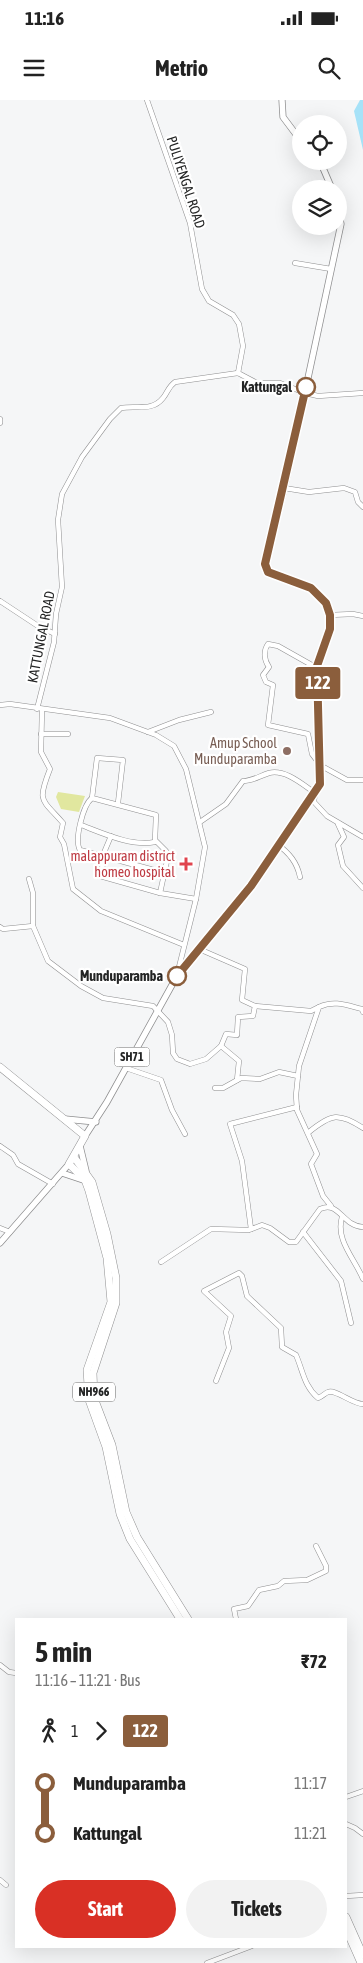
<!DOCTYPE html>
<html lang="en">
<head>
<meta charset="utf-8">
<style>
  :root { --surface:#fff; --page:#f2f2f2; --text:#222; --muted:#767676; --accent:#d93025 }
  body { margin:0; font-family:"Asap Condensed",sans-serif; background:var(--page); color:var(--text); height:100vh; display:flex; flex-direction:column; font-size:19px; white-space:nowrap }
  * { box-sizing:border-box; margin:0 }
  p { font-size:16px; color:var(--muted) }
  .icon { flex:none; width:28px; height:28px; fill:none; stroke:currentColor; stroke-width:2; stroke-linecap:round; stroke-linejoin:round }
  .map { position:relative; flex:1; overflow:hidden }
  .details { position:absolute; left:15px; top:1518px; width:332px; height:330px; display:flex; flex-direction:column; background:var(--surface); border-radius:0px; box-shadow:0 5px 20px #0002 }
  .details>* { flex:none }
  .badge { padding:0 10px; border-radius:4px; font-size:18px; line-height:32px }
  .buttons { position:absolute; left:292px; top:15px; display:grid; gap:10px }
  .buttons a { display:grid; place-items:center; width:55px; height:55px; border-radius:50%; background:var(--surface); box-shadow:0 5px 20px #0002; font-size:25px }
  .map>.badge { position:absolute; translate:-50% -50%; box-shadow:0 0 0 2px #fff }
  .legs { display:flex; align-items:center; gap:8px; height:55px; padding:0 20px; font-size:16px }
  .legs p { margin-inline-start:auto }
  .headline { display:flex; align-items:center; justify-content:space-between; height:85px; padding:0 20px }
  h1 { font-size:28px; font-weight:700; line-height:38px }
  .cta { display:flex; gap:10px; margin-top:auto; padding:10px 20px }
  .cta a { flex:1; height:58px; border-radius:30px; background:var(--accent); color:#fff; font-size:20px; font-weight:700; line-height:58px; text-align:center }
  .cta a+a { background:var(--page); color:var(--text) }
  ul { padding:0 20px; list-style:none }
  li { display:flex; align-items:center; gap:18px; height:50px; font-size:19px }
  li i { display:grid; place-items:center; width:8px; height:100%; margin:0 6px; background:currentColor }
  li i::after { content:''; width:12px; height:12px; margin:-6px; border:4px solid; border-radius:50%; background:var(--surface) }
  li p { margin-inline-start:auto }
  li:first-child i { background:linear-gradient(#0000 50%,currentColor 0) }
  li:last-child i { background:linear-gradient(currentColor 50%,#0000 0) }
  .status { display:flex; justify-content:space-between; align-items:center; height:35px; padding:0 25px; background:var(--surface); direction:ltr }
  .status svg { height:14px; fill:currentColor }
  header { display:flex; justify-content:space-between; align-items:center; height:65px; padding:0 20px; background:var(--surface); font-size:22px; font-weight:700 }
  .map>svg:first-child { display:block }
</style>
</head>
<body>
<div class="status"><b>11:16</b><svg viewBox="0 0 49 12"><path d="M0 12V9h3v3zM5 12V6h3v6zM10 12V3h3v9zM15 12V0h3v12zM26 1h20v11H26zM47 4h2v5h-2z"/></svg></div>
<header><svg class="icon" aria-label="menu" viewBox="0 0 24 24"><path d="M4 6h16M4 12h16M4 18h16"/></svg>Metrio<svg class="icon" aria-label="search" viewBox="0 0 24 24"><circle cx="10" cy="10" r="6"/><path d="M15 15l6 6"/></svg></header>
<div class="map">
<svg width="363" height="1863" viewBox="0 0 363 1863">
  <rect width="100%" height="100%" fill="#f5f6f7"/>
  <polygon fill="#e1e79f" points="58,692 85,696 79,712 61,709 56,697"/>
  <polygon fill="#a6e2f8" points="360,0 363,0 363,50 354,11"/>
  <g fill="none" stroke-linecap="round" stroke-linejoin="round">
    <g stroke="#8f8f90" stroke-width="5.5">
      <g id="minor">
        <polyline points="147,0 190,123 202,189 209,201 233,215 239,224 243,246 238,273"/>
        <polyline points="314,89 329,82"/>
        <polyline points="295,163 331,169"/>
        <polyline points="0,319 0,323"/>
        <polyline points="284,388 309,392 344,388 355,392 358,402 363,407"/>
        <polyline points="0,501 38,526 55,534"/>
        <polyline points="330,515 353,514 363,516"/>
        <path d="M317 568 278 546 268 544C263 551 264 560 269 567L263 575 266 582 273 585 268 625 308 634 312 654 318 662"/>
        <polyline points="0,605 10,604 110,618 156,635 174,646 186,669 205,747 196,799 177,875"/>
        <path d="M37 609 54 542 56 514 62 487 58 420 62 394 82 357 110 319 121 308C136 305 152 312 163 298 168 292 168 287 175 282L238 273 257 283H280L305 293 318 296 363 293"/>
        <path d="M42 610 41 652 50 669C37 702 41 698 63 723L60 737 64 744 73 789 101 811 184 845"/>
        <polyline points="148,632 179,620 211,612"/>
        <polyline points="41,634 68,634"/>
        <polyline points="318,664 347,680 363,680"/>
        <path d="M92 698C83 705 74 740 80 750L165 773"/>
        <polyline points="118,703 123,660 97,658 92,698 156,715 155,740 166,751 167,761 160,793 196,799"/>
        <path d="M200 722 226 704 243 681C253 681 259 676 269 673 285 669 302 684 315 693L314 702 327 716 363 737"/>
        <polyline points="338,724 344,737 338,745 343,766 363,788"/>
        <path d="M81 725C102 733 132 747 155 742"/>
        <path d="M277 744C289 753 297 762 300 777"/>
        <polyline points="103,755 111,736"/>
        <polyline points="105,756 100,776 160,793"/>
        <polyline points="29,779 33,793 33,826 48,861 81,886 103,898 153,906 168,922 172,935 173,953 177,959 190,964 206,959 221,946 239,961 237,980"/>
        <polyline points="0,827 3,829 33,826"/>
        <polyline points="199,849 245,869 242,900 255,906 253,916 238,917 237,935 226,934 221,946"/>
        <polyline points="255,906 311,911 319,907"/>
        <polyline points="126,968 161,980 172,1010 185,1034"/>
        <polyline points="215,988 223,988 241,978 260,979 279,972 298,976"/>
        <path d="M309 1032C331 1014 339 1012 363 1028"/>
        <polyline points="0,1046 13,1055 18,1064 53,1084"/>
        <path d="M331 1106 323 1096 311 1064 317 1054 297 1010 296 995 299 966 319 907C334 900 346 905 362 909L363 912"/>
        <path d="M342 1117C335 1140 355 1159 363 1179"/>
        <polyline points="0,1128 10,1132"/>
        <polyline points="251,1129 242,1061 230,1024 297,1007"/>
        <polyline points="303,1132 341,1181 351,1223"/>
        <path d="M161 1162 211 1129 249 1130 262 1125 270 1128 289 1142H296L320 1109C339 1100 342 1126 363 1127"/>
        <path d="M216 1281 229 1248 226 1232 231 1216 204 1191 239 1173 242 1176 247 1196 281 1228 282 1247 296 1255C303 1271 304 1286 318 1298 322 1297 325 1293 328 1292 336 1289 352 1304 363 1304"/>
        <polyline points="236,1519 234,1509 248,1506 259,1490 278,1486 284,1481 307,1480 326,1471 326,1466 316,1446"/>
        <polyline points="0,1565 9,1572 16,1573"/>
        <polyline points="346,1697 363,1691"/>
        <polyline points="346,1724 355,1728 363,1734"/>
        <polyline points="0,1780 6,1785"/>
        <polyline points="346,1796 363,1795"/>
        <polyline points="207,1863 252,1846"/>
      </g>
    </g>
    <g stroke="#8f8f90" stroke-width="7">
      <g id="major">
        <polyline points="282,0 283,17 301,41"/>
        <polyline points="320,61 332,89"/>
        <polyline points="65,1019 96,1022"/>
        <polyline points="85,1036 107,1002 177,876 251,786 320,684 317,566 330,529 330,515 326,503 311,488 268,472 265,459 284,390 341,124 339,114"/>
        <polyline points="80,1046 86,1071"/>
        <polyline points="62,1073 83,1080"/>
        <polyline points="0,1143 69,1064"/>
      </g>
    </g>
    <g stroke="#8f8f90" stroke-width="8">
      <g id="highway">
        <polyline points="0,967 85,1036 69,1064 85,1080 89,1091 107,1158 111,1202 87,1270 89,1300 106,1347 120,1414 130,1439 180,1519"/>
        <polyline points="74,1057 92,1082 107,1134 116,1178 116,1203 93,1273 94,1298 112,1345 126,1412 137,1437 188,1519"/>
        <polyline points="346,1817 363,1855"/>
        <polyline points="346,1829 361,1863"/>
      </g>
    </g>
    <use href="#minor" stroke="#fff" stroke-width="4.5"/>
    <use href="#major" stroke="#fff" stroke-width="5.5"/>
    <use href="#highway" stroke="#fff" stroke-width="7"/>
  </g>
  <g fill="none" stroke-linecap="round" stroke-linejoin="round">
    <g stroke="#fff" stroke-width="11">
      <polyline id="line-1" points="177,876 251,786 320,684 317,566 330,529 330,515 326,503 311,488 268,472 265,464 306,287"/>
    </g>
    <use href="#line-1" stroke="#8b5e3c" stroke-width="8"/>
  </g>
  <g fill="#fff" stroke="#8b5e3c" stroke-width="2.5">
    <circle cx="306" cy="287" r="9"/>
    <circle cx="177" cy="876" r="9"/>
  </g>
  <circle fill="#8d6e63" stroke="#fff" stroke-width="2" cx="287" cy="651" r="5"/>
  <path fill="#e0444e" stroke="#fff" stroke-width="2" d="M183.5 756.5h5v5h5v5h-5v5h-5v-5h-5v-5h5z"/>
  <g text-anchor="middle" stroke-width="4.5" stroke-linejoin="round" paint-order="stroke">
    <g fill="#fff" stroke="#666" stroke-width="1">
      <rect x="114.5" y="947.5" width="35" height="19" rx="4"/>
      <rect x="73" y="1282.5" width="42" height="19" rx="4"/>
    </g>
    <g font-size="12" font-weight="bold" fill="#242525">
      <text x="132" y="961">SH71</text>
      <text x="94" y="1296">NH966</text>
    </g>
    <g font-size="14" fill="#242525" stroke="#fff">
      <text transform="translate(186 82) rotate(72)" y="5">PULIYENGAL ROAD</text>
      <text transform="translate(41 537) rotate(-79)" y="5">KATTUNGAL ROAD</text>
    </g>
    <g font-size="14" font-weight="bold" fill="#242525" stroke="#fff" text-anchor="end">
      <text x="292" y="292">Kattungal</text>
      <text x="163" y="881">Munduparamba</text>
    </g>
    <g font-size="14" fill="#785e54" stroke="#fff" text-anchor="end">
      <text x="277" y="648">Amup School<tspan x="277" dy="16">Munduparamba</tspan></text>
    </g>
    <g font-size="14" fill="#be3a42" stroke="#fff" text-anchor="end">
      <text x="175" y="761">malappuram district<tspan x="175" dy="16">homeo hospital</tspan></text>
    </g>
  </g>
</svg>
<div class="buttons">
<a><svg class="icon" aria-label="locate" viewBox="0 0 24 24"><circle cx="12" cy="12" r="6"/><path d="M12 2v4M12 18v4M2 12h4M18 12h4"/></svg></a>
<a><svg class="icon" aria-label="layers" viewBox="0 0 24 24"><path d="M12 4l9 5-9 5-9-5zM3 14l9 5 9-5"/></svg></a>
</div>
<b class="badge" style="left:318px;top:583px;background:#8b5e3c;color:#fff">122</b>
<section class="details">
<div class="headline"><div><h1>5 min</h1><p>11:16 – 11:21 · Bus</p></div><b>₹72</b></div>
<div class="legs"><svg class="icon" aria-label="walk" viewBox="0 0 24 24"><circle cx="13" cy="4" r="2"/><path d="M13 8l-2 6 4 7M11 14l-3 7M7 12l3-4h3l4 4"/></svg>1<svg class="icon" aria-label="forward" viewBox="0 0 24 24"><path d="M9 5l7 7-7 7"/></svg><b class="badge" style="background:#8b5e3c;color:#fff">122</b></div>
<ul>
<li><i style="color:#8b5e3c"></i><b>Munduparamba</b><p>11:17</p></li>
<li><i style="color:#8b5e3c"></i><b>Kattungal</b><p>11:21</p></li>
</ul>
<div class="cta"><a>Start</a><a>Tickets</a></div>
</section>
</div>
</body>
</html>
